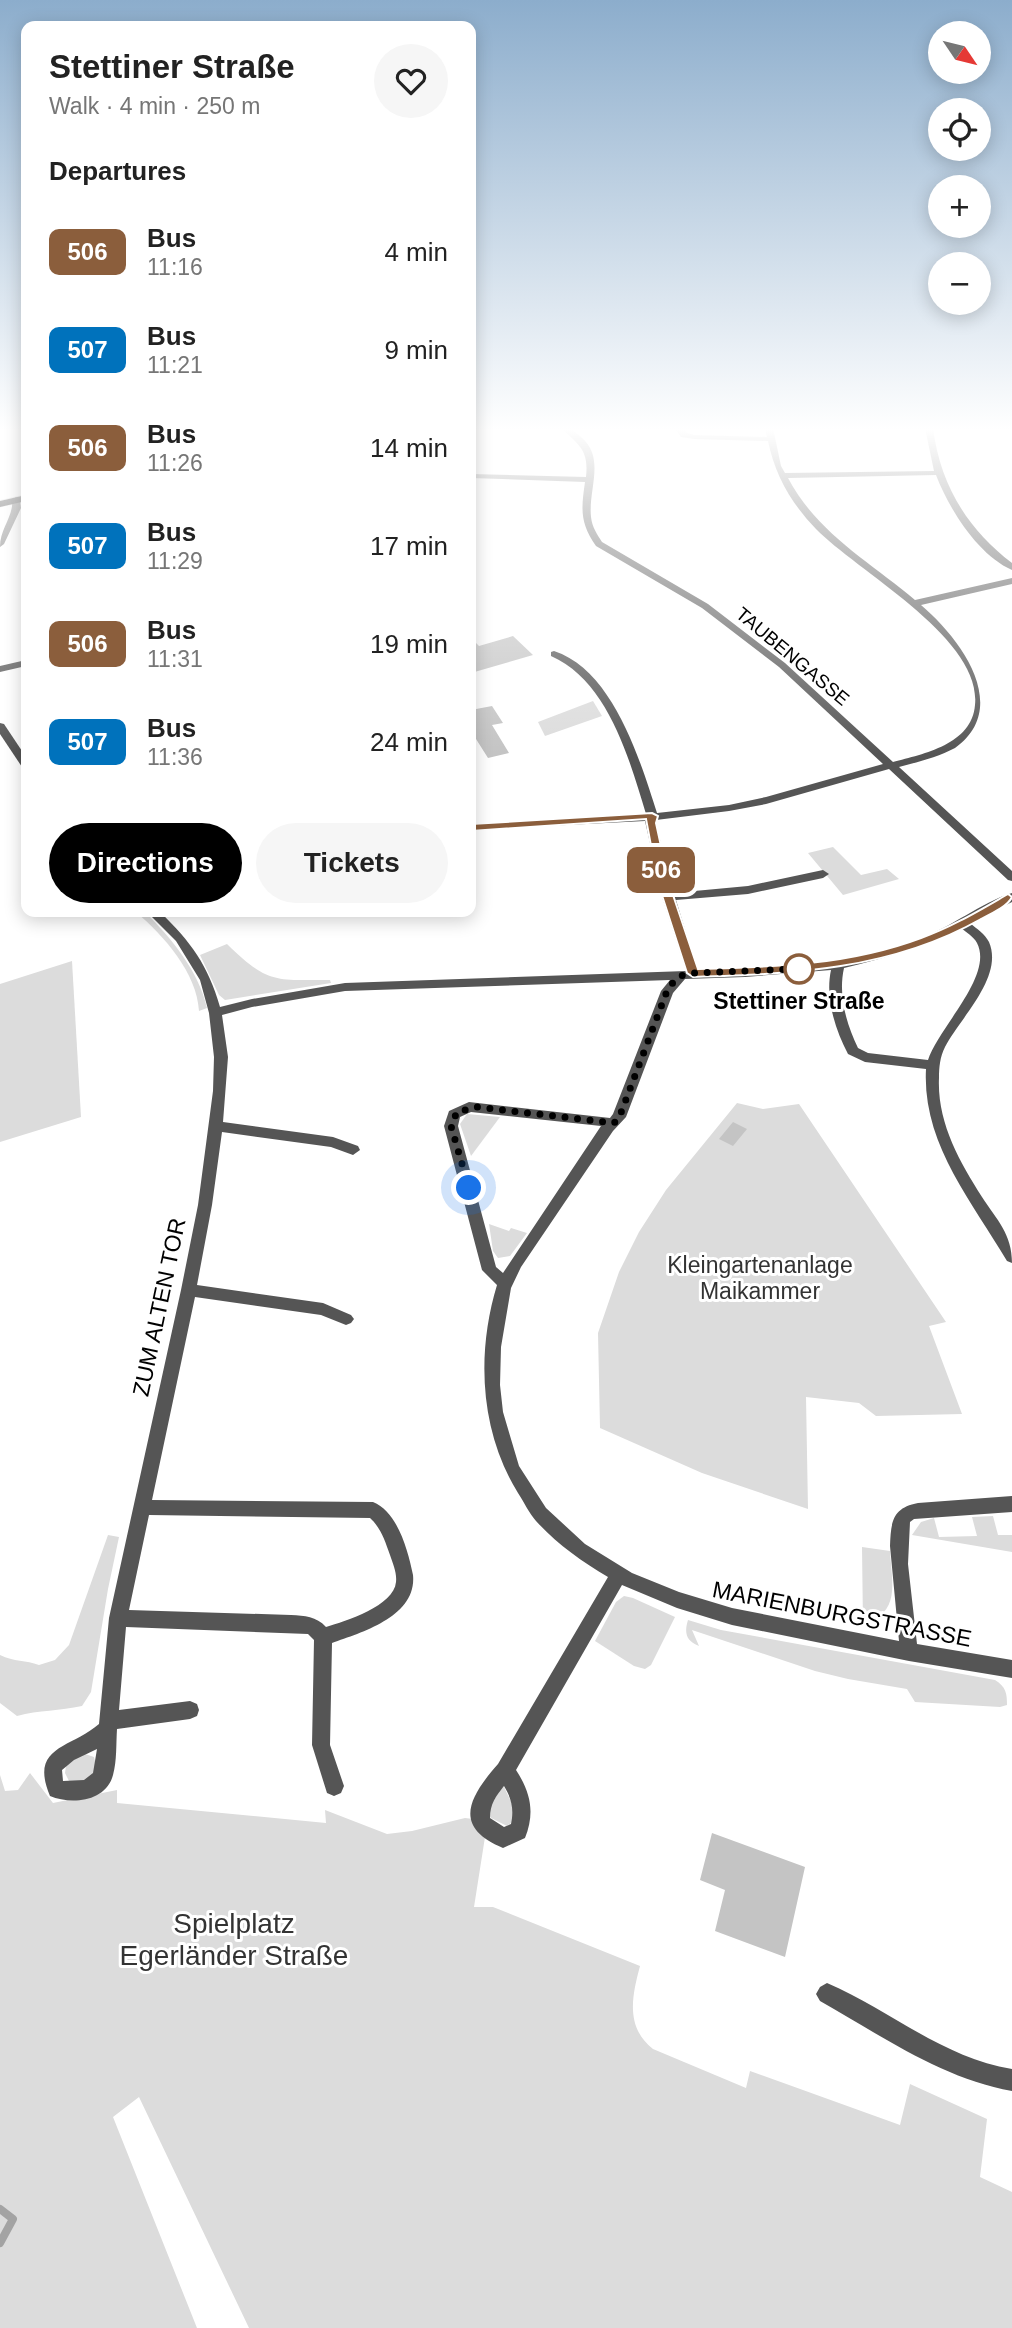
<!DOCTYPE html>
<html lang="en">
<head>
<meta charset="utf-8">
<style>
  :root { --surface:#fff; --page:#f6f6f6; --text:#222; --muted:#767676; --accent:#000 }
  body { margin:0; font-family:Helvetica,sans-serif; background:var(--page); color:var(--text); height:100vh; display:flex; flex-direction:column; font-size:26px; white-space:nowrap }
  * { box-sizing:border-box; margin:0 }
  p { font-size:23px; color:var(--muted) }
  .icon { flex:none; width:38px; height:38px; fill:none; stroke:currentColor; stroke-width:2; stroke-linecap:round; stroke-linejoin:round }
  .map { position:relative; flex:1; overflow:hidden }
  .side { position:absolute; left:21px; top:21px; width:455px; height:896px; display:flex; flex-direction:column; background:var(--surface); border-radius:14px; box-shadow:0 4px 18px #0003 }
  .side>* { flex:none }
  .badge { padding:0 14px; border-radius:10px; font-size:24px; line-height:46px }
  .needle { width:46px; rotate:125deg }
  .fabs { position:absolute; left:928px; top:21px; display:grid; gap:14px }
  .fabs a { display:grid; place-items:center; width:63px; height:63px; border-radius:50%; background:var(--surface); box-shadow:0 4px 18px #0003; font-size:35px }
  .you { position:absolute; width:35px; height:35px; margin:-18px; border:5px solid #fff; border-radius:50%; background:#1a73e8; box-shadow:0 0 0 10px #1a73e833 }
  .map>.badge { position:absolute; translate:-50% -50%; box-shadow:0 0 0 4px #fff }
  h2 { padding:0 28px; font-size:26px; line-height:63px }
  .round { display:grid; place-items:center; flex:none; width:74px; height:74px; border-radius:37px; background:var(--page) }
  .head { display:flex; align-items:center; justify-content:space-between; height:119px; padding:0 28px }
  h1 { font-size:33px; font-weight:700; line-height:52px }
  .cta { display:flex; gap:14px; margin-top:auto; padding:14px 28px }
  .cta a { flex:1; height:80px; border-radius:42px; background:var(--accent); color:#fff; font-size:28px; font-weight:700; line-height:80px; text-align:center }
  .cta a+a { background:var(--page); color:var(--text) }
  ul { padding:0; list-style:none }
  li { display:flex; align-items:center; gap:21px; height:98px; padding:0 28px }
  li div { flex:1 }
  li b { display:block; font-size:26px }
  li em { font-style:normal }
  li .badge { min-width:77px; font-weight:700; text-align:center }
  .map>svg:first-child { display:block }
</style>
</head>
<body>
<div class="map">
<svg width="1012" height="2328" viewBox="0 0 1012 2328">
  <rect width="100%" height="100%" fill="#fff"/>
  <g fill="#dcdcdc">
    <polygon points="593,701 602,716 545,736 538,722"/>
    <polygon points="833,847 861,875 887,869 899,879 843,895 808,853"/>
    <path d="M136 912H145C172 939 198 970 207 1008L199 1011C197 973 164 936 136 912Z"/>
    <path d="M227 944C268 984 275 980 330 980L331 983 225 1000 219 995 200 955Z"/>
    <polygon points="72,961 81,1117 0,1142 0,984"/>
    <polygon points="737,1103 763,1109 799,1104 946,1322 929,1326 962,1414 876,1416 859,1403 806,1397 808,1509 702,1473 600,1428 598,1333 619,1272 639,1232 666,1190"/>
    <polygon points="467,1114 500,1117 471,1156 460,1124"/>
    <polygon points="489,1224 509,1231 511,1228 527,1233 510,1256 498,1258 493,1251"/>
    <polygon points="993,1516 998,1535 1012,1535 1012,1552 912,1535 921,1522 934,1518 939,1537 977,1536 972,1517"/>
    <path d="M108 1535 119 1537 108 1589 91 1692 82 1706C60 1711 39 1710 17 1716L0 1703V1655C14 1662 26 1660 39 1665L55 1660 69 1645Z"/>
    <path d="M862 1547 890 1551C892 1585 901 1611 863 1626Z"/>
    <polygon points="624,1596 633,1598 675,1617 651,1665 645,1669 634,1666 595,1641 616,1602"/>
    <path d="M688 1620 721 1630 995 1680C1006 1687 1007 1693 1007 1705L1000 1707 915 1702 907 1689 848 1679 815 1671 692 1630 699 1646C686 1641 684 1633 688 1620Z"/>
    <polygon points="82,1753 94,1757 97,1769 89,1781 70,1783 65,1773 66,1766"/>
    <path d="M30 1773 53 1803 117 1790V1803L326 1823 325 1810 387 1834 412 1831 465 1818 473 1819 485 1837 474 1907H493L640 1966C632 1996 625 2027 653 2049L746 2088 750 2071 900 2125 910 2084 987 2119 980 2177 1012 2192V2328H249L139 2097 113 2117 197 2328H0V1775L5 1791 18 1790Z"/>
    <polygon points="504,1787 515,1810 512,1822 507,1826 491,1818 487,1812 500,1789"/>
  </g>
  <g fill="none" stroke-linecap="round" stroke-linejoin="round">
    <polyline stroke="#a3a3a3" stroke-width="8" points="0,2209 13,2219 0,2243"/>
  </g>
  <g fill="#c4c4c4">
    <polygon points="513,636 533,655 471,673 471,638 479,646"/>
    <polygon points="492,706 503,723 492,725 509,753 488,758 471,731 471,710"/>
    <polygon points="733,1122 747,1129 733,1146 719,1139"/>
    <polygon points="712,1833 805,1867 785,1957 715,1931 725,1890 700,1880"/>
  </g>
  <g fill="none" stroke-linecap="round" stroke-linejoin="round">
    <g stroke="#dbdbdb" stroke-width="1">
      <polygon id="primary" points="26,495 26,501 0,507 0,501"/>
    </g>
    <g fill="#555" fill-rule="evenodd">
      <path d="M561 428C570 428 574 431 581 437 606 458 588 489 591 517 592 527 597 534 602 542L708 604 785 663 893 762C924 754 972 744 975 705 982 638 858 572 816 529 791 503 775 475 768 441L694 439 681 437 675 428H683L687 433 694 435 767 437 765 428H773L781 466 785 473 934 471 925 428H933C940 484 967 529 1012 563V570C978 555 949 509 936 475L788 478C817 533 870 562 915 600L1012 578V584L921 605C960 638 1012 707 955 748 938 757 918 762 899 767L1012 871V881L1008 880 889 769 766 804 729 811 656 820V823L673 893 748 886 823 870 829 874 823 878 748 894 676 900 698 971C774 968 849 964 921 938 952 927 980 903 1012 893V902L970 923C977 929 985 934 989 942 1004 977 960 1018 945 1047 940 1057 939 1067 939 1078 937 1122 959 1161 982 1197 997 1220 1012 1234 1012 1263L1007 1261C971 1200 922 1143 926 1069L865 1062 848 1054C835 1029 825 998 831 970L745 977 685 979 673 993 626 1117 613 1131 521 1267 511 1288 501 1347 500 1385 503 1412 519 1466 546 1508 585 1544 632 1573 679 1592 732 1608 899 1641 890 1546C891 1522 892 1508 918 1503L1012 1496V1512L914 1519 910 1522 908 1564 917 1644 1012 1660V1678L909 1661 732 1625 677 1608 622 1585 516 1770C531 1793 535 1813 525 1838L503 1848C452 1827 469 1797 498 1764L608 1577C581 1561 557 1544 536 1521 529 1513 524 1502 518 1493 480 1432 476 1354 497 1285L482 1270 444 1126 449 1111 469 1102 610 1118 613 1114 661 991 670 980 345 991 252 1007 222 1015 228 1057 223 1122 333 1137 358 1146 360 1150 353 1155 331 1147 222 1132 212 1205 197 1285 323 1303 351 1315 354 1319 351 1323 346 1325 321 1315 195 1297 152 1500 373 1502C398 1512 408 1551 413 1575 417 1616 363 1632 332 1643L330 1745 344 1786 341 1793 334 1796 327 1793 312 1745 314 1640 308 1634 126 1627 119 1710 190 1701 197 1704 199 1710 197 1716 190 1719 117 1729C116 1744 117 1761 113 1775 106 1802 71 1805 50 1796 29 1746 70 1749 99 1724L109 1618 181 1290 198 1205 213 1091 214 1057 209 1013 200 980 176 941 147 912H160C191 942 208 965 220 1007L252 999 345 983 686 971 662 897 645 821 471 830V824L646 814C629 758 608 681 551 656V652L554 651C613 670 640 760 657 813L729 805 766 797 883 764 779 667 702 608 596 546C580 523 581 510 585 482L471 478V474L586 477C589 450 579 445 561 428ZM961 928C966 932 974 937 977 943 994 976 938 1028 928 1060L868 1053 858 1048C846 1023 838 995 844 968 885 958 923 947 961 928ZM471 1112 601 1126 503 1273 496 1267 458 1126 460 1117ZM149 1515 370 1518C381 1528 385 1541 390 1555 393 1564 397 1573 396 1582 394 1606 346 1621 326 1627 316 1616 305 1616 291 1615L129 1610ZM97 1749 93 1773 84 1780 63 1781 62 1770 74 1760ZM504 1786C512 1799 514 1810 511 1824L504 1827 490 1818C490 1804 496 1796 504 1786Z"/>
      <path d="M16 497 20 500 21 508 4 544 0 547C0 528 14 516 12 500Z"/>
      <polygon points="26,660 26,666 0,672 0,666"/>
      <polygon points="0,723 4,724 26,757 26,768 22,767 0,734"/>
      <path d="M827 1983C890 2010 943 2058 1012 2069V2091C943 2079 880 2035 820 2001L816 1994 820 1987Z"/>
    </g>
    <use href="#primary" fill="#000" fill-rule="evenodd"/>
  </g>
  <linearGradient id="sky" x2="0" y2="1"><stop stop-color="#8cadcc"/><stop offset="0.57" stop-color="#fff"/><stop offset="1" stop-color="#fff" stop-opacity="0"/></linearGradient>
  <rect width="1012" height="754" fill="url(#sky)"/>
  <path fill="#8b5e3c" stroke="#fff" stroke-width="2" d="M652 813 658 816 656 823 669 883 698 969C774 967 849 965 921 938 952 927 980 910 1008 894L1012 897C1008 906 993 913 981 919 891 970 793 974 693 977L687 973 658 883 646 819 471 831 465 827 471 824Z"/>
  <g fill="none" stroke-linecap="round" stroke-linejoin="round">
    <path stroke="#000" stroke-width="7" stroke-dasharray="0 12.6" d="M469 1188 451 1126 457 1112 477 1107 614 1123 619 1118 667 991C674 980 680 974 693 973L799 969"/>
  </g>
  <circle fill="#fff" stroke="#8b5e3c" stroke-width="3.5" cx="799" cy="969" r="14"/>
  <g text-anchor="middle" stroke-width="6" stroke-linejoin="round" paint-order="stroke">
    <g font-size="19" fill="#000" stroke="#fff">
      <text transform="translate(793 656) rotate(40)" y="7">TAUBENGASSE</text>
    </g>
    <g font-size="23" font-weight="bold" fill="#000" stroke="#fff">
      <text x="799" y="1009">Stettiner Straße</text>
    </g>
    <g font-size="23" fill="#333" stroke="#fff">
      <text x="760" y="1273">Kleingartenanlage<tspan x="760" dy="26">Maikammer</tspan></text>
    </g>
    <g font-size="23" fill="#000" stroke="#fff">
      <text transform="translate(159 1307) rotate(-78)" y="8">ZUM ALTEN TOR</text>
      <text transform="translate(842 1614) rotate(11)" y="8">MARIENBURGSTRASSE</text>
    </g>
    <g font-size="28" fill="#333" stroke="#fff">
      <text x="234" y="1933">Spielplatz<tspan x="234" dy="32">Egerländer Straße</tspan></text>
    </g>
  </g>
</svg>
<div class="fabs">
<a><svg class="needle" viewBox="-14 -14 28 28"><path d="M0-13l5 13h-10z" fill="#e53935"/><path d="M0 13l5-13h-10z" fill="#767676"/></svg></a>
<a><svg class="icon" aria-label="locate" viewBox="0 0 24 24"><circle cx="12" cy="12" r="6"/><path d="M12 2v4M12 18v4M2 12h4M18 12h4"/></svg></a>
<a>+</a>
<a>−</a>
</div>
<div class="you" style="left:469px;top:1188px"></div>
<b class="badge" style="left:661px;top:870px;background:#8b5e3c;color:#fff">506</b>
<section class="side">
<div class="head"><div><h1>Stettiner Straße</h1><p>Walk · 4 min · 250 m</p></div><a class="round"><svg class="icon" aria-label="heart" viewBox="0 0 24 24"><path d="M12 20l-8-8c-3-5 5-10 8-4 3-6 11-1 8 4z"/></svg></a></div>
<h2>Departures</h2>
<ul>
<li><span class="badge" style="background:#8b5e3c;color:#fff">506</span><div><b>Bus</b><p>11:16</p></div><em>4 min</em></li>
<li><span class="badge" style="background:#0072bc;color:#fff">507</span><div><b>Bus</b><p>11:21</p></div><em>9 min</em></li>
<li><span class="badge" style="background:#8b5e3c;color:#fff">506</span><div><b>Bus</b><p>11:26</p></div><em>14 min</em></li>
<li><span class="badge" style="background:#0072bc;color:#fff">507</span><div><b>Bus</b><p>11:29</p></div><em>17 min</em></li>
<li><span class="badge" style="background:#8b5e3c;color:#fff">506</span><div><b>Bus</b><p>11:31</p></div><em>19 min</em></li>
<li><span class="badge" style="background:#0072bc;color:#fff">507</span><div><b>Bus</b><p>11:36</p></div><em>24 min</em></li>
</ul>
<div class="cta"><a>Directions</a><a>Tickets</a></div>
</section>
</div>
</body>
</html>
